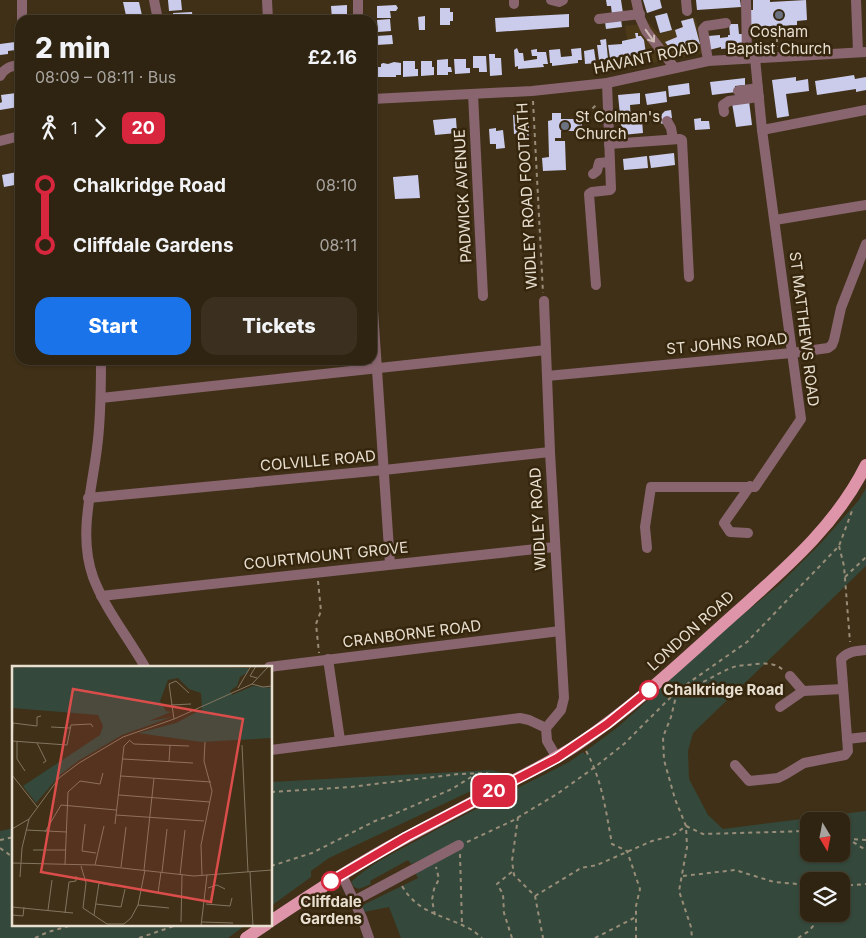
<!DOCTYPE html>
<html lang="en">
<head>
<meta charset="utf-8">
<style>
  :root { --surface:#2f2411; --page:#3b301f; --text:#f1f3f6; --muted:#a7a49f; --line:#4a4131; --accent:#1a73e8 }
  body { margin:0; font-family:Inter,sans-serif; background:var(--page); color:var(--text); height:100vh; display:flex; flex-direction:column; font-size:19px; white-space:nowrap }
  * { box-sizing:border-box; margin:0 }
  p { font-size:16px; color:var(--muted) }
  .icon { flex:none; width:28px; height:28px; fill:none; stroke:currentColor; stroke-width:2; stroke-linecap:round; stroke-linejoin:round }
  .map { position:relative; flex:1; overflow:hidden }
  .drawer { position:absolute; left:15px; top:15px; width:362px; height:350px; display:flex; flex-direction:column; background:var(--surface); border-radius:15px; box-shadow:0 1px 4px #0004,0 0 0 1px var(--line) }
  .drawer>* { flex:none }
  .badge { padding:0 10px; border-radius:8px; font-size:18px; line-height:32px }
  .needle { width:32px; rotate:170deg }
  .fabs { position:absolute; left:800px; top:812px; display:grid; gap:10px }
  .fabs a { display:grid; place-items:center; width:50px; height:50px; border-radius:10px; background:var(--surface); box-shadow:0 1px 4px #0004,0 0 0 1px var(--line); font-size:25px }
  .map>.badge { position:absolute; translate:-50% -50%; box-shadow:0 0 0 2px #fff }
  .legs { display:flex; align-items:center; gap:8px; height:55px; padding:0 20px; font-size:16px }
  .legs p { margin-inline-start:auto }
  .overview { display:flex; align-items:center; justify-content:space-between; height:85px; padding:0 20px }
  h1 { font-size:28px; font-weight:800; line-height:38px }
  .action { display:flex; gap:10px; margin-top:auto; padding:10px 20px }
  .action a { flex:1; height:58px; border-radius:15px; background:var(--accent); color:#fff; font-size:20px; font-weight:800; line-height:58px; text-align:center }
  .action a+a { background:var(--page); color:var(--text) }
  ul { padding:0 20px; list-style:none }
  li { display:flex; align-items:center; gap:18px; height:60px; font-size:19px }
  li i { display:grid; place-items:center; width:8px; height:100%; margin:0 6px; background:currentColor }
  li i::after { content:''; width:12px; height:12px; margin:-6px; border:4px solid; border-radius:50%; background:var(--surface) }
  li p { margin-inline-start:auto }
  li:first-child i { background:linear-gradient(#0000 50%,currentColor 0) }
  li:last-child i { background:linear-gradient(currentColor 50%,#0000 0) }
  .map>svg:first-child { display:block }
</style>
</head>
<body>
<div class="map">
<svg width="866" height="938" viewBox="0 0 866 938">
  <rect width="100%" height="100%" fill="#3f3017"/>
  <polygon fill="#4c3918" points="695,17 705,53 631,67 625,26 649,23 659,34 682,27 681,21"/>
  <g fill="#34493b" fill-rule="evenodd">
    <path d="M866 488V566L693 733 688 751 689 779 708 815 723 829 866 811V938H401L389 907 364 912 361 906 418 878 415 872 462 842 411 864 408 860 370 881 371 884 359 889 354 887 351 882C370 864 394 853 416 841 466 813 518 788 569 762L583 752 586 755 587 750 618 727 734 622 780 584 821 543 859 500ZM809 821H841V854H809ZM809 881H841V914H809Z"/>
    <polygon points="491,770 507,774 329,858 311,871 311,877 271,906 271,782"/>
    <polygon points="14,828 14,924 247,924 228,938 0,938 0,831"/>
  </g>
  <g fill="#cbccec">
    <polygon points="168,0 181,0 182,10 169,11"/>
    <polygon points="606,0 621,0 623,13 612,15 611,6 607,6"/>
    <polygon points="643,0 660,0 662,8 647,13"/>
    <polygon points="696,0 740,0 741,7 697,10"/>
    <polygon points="753,0 770,0 770,2 806,0 807,20 797,21 797,25 780,26 780,30 774,30 774,26 751,27 750,10 753,10"/>
    <polygon points="123,2 139,2 143,20 127,20"/>
    <polygon points="347,5 347,20 332,20 331,6"/>
    <polygon points="396,5 398,8 396,11 390,11 391,18 377,18 377,6"/>
    <polygon points="440,8 450,8 450,12 453,12 453,21 450,21 450,25 440,25"/>
    <polygon points="192,12 193,20 174,20 173,13"/>
    <polygon points="667,13 672,30 660,33 655,16"/>
    <polygon points="569,14 569,27 496,32 495,18"/>
    <polygon points="425,16 425,30 419,30 418,17"/>
    <polygon points="693,18 700,44 674,53 672,46 669,47 665,42 677,37 675,30 683,27 681,21"/>
    <polygon points="390,19 391,31 378,32 377,20"/>
    <polygon points="621,19 622,27 606,29 605,22"/>
    <polygon points="729,24 738,24 739,34 742,34 743,48 737,48 736,46 731,47 732,48 721,49 721,47 709,50 708,36 720,35 720,38 728,37 728,35 730,35"/>
    <polygon points="635,33 638,33 638,36 641,36 644,40 646,54 610,58 608,45 622,44 622,41 636,38"/>
    <polygon points="392,35 393,44 376,45 376,36"/>
    <polygon points="606,39 608,59 599,60 597,45 601,45 600,40"/>
    <polygon points="15,42 16,50 8,51 8,54 0,55 0,44"/>
    <polygon points="517,48 519,53 523,53 524,61 537,59 537,56 532,56 531,50 537,49 537,52 546,52 548,64 543,64 544,67 518,69 518,66 515,67 514,50"/>
    <polygon points="581,48 582,60 578,60 578,63 552,66 552,63 550,63 549,50 560,49 561,57 572,56 571,49"/>
    <polygon points="594,49 596,63 585,64 584,51"/>
    <polygon points="489,54 495,54 495,58 501,58 502,75 490,76"/>
    <polygon points="473,56 486,56 487,72 479,72 479,68 473,68"/>
    <polygon points="448,59 448,67 451,67 452,72 448,72 448,75 437,75 437,60"/>
    <polygon points="454,59 466,59 466,68 470,68 470,73 455,74"/>
    <polygon points="403,61 415,61 415,69 418,69 418,76 403,77"/>
    <polygon points="421,61 432,61 432,67 434,67 434,75 421,76"/>
    <polygon points="394,62 401,63 401,75 396,75 396,77 373,77 373,65 378,64 378,67 381,67 381,64 383,63 388,64"/>
    <polygon points="854,75 855,79 866,77 866,90 856,92 856,89 817,95 815,81"/>
    <polygon points="796,77 796,81 808,79 809,91 786,94 789,116 777,118 772,80"/>
    <polygon points="745,78 745,85 735,86 736,92 712,95 710,82"/>
    <polygon points="689,83 690,94 669,97 668,86"/>
    <polygon points="666,91 667,102 647,105 645,94"/>
    <polygon points="16,93 18,107 0,110 0,103 2,102 1,95"/>
    <polygon points="640,93 640,104 630,105 631,121 642,120 643,133 622,135 618,95"/>
    <polygon points="749,101 752,125 736,127 732,103"/>
    <polygon points="671,110 672,118 667,119 662,124 657,119 665,111"/>
    <polygon points="552,113 561,113 561,119 576,119 576,117 582,117 582,131 561,131 561,138 555,138 555,141 565,141 566,170 543,171 542,158 549,157 548,121 552,120"/>
    <polygon points="513,115 519,115 519,124 529,124 529,136 521,137 521,133 514,134"/>
    <polygon points="456,118 457,133 435,135 433,120"/>
    <polygon points="701,118 701,121 709,121 710,129 695,130 694,119"/>
    <polygon points="496,128 496,131 503,130 505,148 496,149 496,144 490,144 489,129"/>
    <polygon points="674,153 675,165 651,168 649,156"/>
    <polygon points="647,156 648,168 624,170 623,159"/>
    <polygon points="17,172 20,184 4,187 2,175"/>
    <polygon points="418,175 420,198 395,199 393,177"/>
  </g>
  <g fill="none" stroke-linecap="round" stroke-linejoin="round">
    <g stroke="#998d79" stroke-width="2" stroke-dasharray="4 4" stroke-linecap="butt">
      <polyline points="777,30 777,47"/>
      <polyline points="533,101 543,293"/>
      <polyline points="579,117 591,110 598,103"/>
      <polyline points="839,546 844,566 850,642"/>
      <polyline points="845,577 866,557"/>
      <polyline points="318,581 321,611 316,624 319,653"/>
      <path d="M665 690C688 697 715 672 737 666 743 665 750 665 756 664 767 663 776 663 784 671"/>
      <polyline points="677,692 671,717 663,737 664,760 675,799 686,826 687,847 679,891 691,927 692,938"/>
      <path d="M586 751C602 779 606 812 612 844L627 851 640 889 636 906V938"/>
      <polyline points="271,792 350,787 459,774 486,773 500,777"/>
      <polyline points="518,817 512,861 514,875 535,896 543,938"/>
      <polyline points="841,837 848,839"/>
      <polyline points="0,840 14,837"/>
      <polyline points="866,840 848,839 866,850"/>
      <polyline points="467,842 512,821 557,794 595,767 624,744 677,691 747,642 839,546 852,511 850,510"/>
      <polyline points="0,848 14,858"/>
      <polyline points="460,854 462,925"/>
      <polyline points="271,866 312,853 375,821 392,815 452,789 476,774"/>
      <polyline points="683,876 735,870 774,882 809,885"/>
      <path d="M402 886C418 913 440 914 466 927 472 929 477 934 482 938"/>
      <polyline points="841,886 866,884"/>
      <polyline points="535,896 581,868 597,865 652,841 672,836 686,826 703,834 809,831"/>
      <polyline points="435,915 432,900 434,889 439,879 436,867"/>
      <polyline points="35,938 48,932 76,924"/>
      <polyline points="139,938 180,924"/>
      <polyline points="512,938 504,913 503,894 497,884 513,871"/>
      <polyline points="595,938 636,917"/>
      <polyline points="798,938 809,931 823,914"/>
    </g>
    <g stroke="#89656f" stroke-width="10">
      <polyline points="154,0 158,20"/>
      <polyline points="267,0 268,20"/>
      <polyline points="514,0 514,4"/>
      <polyline points="551,0 559,2 563,0"/>
      <polyline points="636,0 640,18 646,31 674,67"/>
      <polyline points="686,0 687,11"/>
      <polyline points="746,0 747,58"/>
      <polyline points="856,0 858,52"/>
      <polyline points="599,19 640,14"/>
      <polyline points="22,20 22,0"/>
      <polyline points="358,20 358,0"/>
      <polyline points="708,61 703,29 706,26 726,23"/>
      <path d="M0 76C5 68 10 66 20 65"/>
      <polyline points="738,91 758,88"/>
      <polyline points="473,94 483,296"/>
      <polyline points="372,99 532,91 607,83 708,61 866,52"/>
      <polyline points="724,112 723,105 729,101 759,97"/>
      <polyline points="667,121 671,128 673,139"/>
      <polyline points="762,130 866,110"/>
      <polyline points="0,141 20,136"/>
      <polyline points="609,144 680,139 682,140 689,277"/>
      <polyline points="593,174 597,171 599,163 610,162"/>
      <polyline points="775,220 866,205"/>
      <polyline points="596,285 589,194 592,192 610,190 611,189 607,83"/>
      <polyline points="372,295 390,564"/>
      <polyline points="544,301 550,452 564,698 561,710 546,728"/>
      <path d="M101 360C101 389 101 419 97 448 92 490 78 535 93 577 105 609 128 637 145 667"/>
      <polyline points="547,376 792,353 828,348 832,345 834,340 841,308 866,244"/>
      <polyline points="101,398 546,350"/>
      <polyline points="88,498 384,470 550,452"/>
      <polyline points="748,533 730,532 724,523 750,486"/>
      <polyline points="647,548 645,527 651,487 755,487 801,419 762,130 755,58"/>
      <polyline points="101,596 555,547"/>
      <polyline points="328,659 340,740"/>
      <polyline points="269,667 560,631"/>
      <polyline points="790,676 803,691"/>
      <polyline points="780,707 803,691 843,689"/>
      <polyline points="847,739 866,737"/>
      <polyline points="271,750 520,718 529,720 546,728 547,741 557,758"/>
      <path d="M735 765 749 781 778 778 786 774 804 763 845 755 848 751 841 659C848 651 856 651 866 650"/>
      <polyline points="342,875 362,918 369,938"/>
      <polyline points="354,901 459,845"/>
    </g>
    <g stroke="#de95aa" stroke-width="12">
      <path d="M271 921C316 891 360 862 407 837 444 817 481 798 518 778 540 767 561 756 581 742 638 704 688 655 739 610 787 567 837 524 866 465"/>
      <polyline points="246,938 267,924"/>
    </g>
  </g>
  <defs><path id="oneway-shaft" d="M-6 0H5M1.5-3L5.5 0L1.5 3" fill="none" stroke-width="1.6" stroke-linecap="round" stroke-linejoin="round" transform="scale(1.25)"/></defs>
  <use stroke="#ccbab3" href="#oneway-shaft" transform="translate(650 36) rotate(55)"/>
  <g fill="none" stroke-linecap="round" stroke-linejoin="round">
    <g stroke="#fff" stroke-width="11">
      <polyline id="line-1" points="331,881 406,837 557,758 607,724 649,690"/>
    </g>
    <use href="#line-1" stroke="#d7263d" stroke-width="8"/>
  </g>
  <g fill="#6b7280" stroke="#35260d" stroke-width="2">
    <circle cx="779" cy="15" r="5"/>
    <circle cx="565" cy="126" r="5"/>
  </g>
  <g fill="#fff" stroke="#d7263d" stroke-width="2.5">
    <circle cx="649" cy="690" r="9"/>
    <circle cx="331" cy="881" r="9"/>
  </g>
  <g text-anchor="middle" stroke-width="5" stroke-linejoin="round" paint-order="stroke">
    <g font-size="15" fill="#e8dfd0" stroke="#35260d">
      <text x="779" y="37">Cosham<tspan x="779" dy="17">Baptist Church</tspan></text>
      <text x="575" y="122" text-anchor="start">St Colman's<tspan x="575" dy="17">Church</tspan></text>
    </g>
    <g font-size="15" fill="#e8dfd0" stroke="#35260d">
      <text transform="translate(646 58) rotate(-12)" y="5">HAVANT ROAD</text>
      <text transform="translate(463 196) rotate(-93)" y="5">PADWICK AVENUE</text>
      <text transform="translate(527 196) rotate(-93)" y="5">WIDLEY ROAD FOOTPATH</text>
      <text transform="translate(804 329) rotate(83)" y="5">ST MATTHEWS ROAD</text>
      <text transform="translate(727 344) rotate(-5)" y="5">ST JOHNS ROAD</text>
      <text transform="translate(318 461) rotate(-5)" y="5">COLVILLE ROAD</text>
      <text transform="translate(538 519) rotate(-93)" y="5">WIDLEY ROAD</text>
      <text transform="translate(326 556) rotate(-6)" y="5">COURTMOUNT GROVE</text>
      <text transform="translate(691 631) rotate(-42)" y="5">LONDON ROAD</text>
      <text transform="translate(412 634) rotate(-7)" y="5">CRANBORNE ROAD</text>
    </g>
    <g font-size="15" font-weight="bold" fill="#e8dfd0" stroke="#35260d" text-anchor="start">
      <text x="663" y="695">Chalkridge Road</text>
      <text x="331" y="907" text-anchor="middle">Cliffdale<tspan x="331" dy="17">Gardens</tspan></text>
    </g>
  </g>
  <g transform="translate(12 666)">
    <rect width="260" height="260" fill="#3f3017"/>
    <path d="M36 0 236 2V6L228 11 225 20 218 25 220 29 241 20 260 22V72L189 76 126 67 164 57 190 43 189 27 177 23 166 12 156 14 148 35 154 45 159 46 137 55 160 51 110 69 66 95 48 109 24 137 11 120 88 69 91 60 86 49 0 42V2Z" fill="#34493b"/>
    <path fill="none" stroke="#837661" stroke-width="1" d="M244 0 238 10 245 12M0 1 19 0M240 18 251 21 260 20M226 22 239 0M159 39 179 38M162 53 157 18 164 15 177 27M39 61 58 62M117 74 122 78 177 80M0 75 55 79 59 59 79 58 81 61M0 75 1 57 25 60V51L29 50M5 75V93L13 105M25 77 34 95 31 97M230 79 236 206M111 93 181 97M157 96 158 79M0 109 26 142M109 110 199 116M107 129 198 136M104 149 192 155M73 158 70 185 84 187M103 158 112 80 117 75M0 163 17 153 47 112 67 97 111 71 162 53 240 18 257 0M14 164 55 166M33 166 49 139 104 144M21 184H54M0 197 83 199 182 210 260 204M53 199 56 126 68 115 88 118 91 107M83 199 92 160M69 200 74 217 71 242 95 258M109 201 114 161M132 204 142 112M150 206 155 163M238 206 241 260M168 209 173 164M190 209 189 179 200 125 192 95 193 76M8 211 10 182 17 153M196 222 205 219 213 223M146 227 149 206M84 238 109 241 113 223M194 238 218 240 220 232M126 239 157 242M0 241 61 247M36 244 40 214M53 247 57 216 64 215V210M0 249 11 250 12 241M82 249 87 217 102 220M169 256 170 209M190 256 221 257M95 258H112L119 252 126 239 133 204M189 260 195 209"/>
    <path fill="#da4d4a" fill-opacity="0.15" stroke="#da4d4a" stroke-width="2.5" d="M61 23 231 53 199 236 29 206Z"/>
    <rect width="260" height="260" fill="none" stroke="#e8dfd0" stroke-width="2.5"/>
  </g>
</svg>
<div class="fabs">
<a><svg class="needle" viewBox="-14 -14 28 28"><path d="M0-13l5 13h-10z" fill="#e53935"/><path d="M0 13l5-13h-10z" fill="#a7a49f"/></svg></a>
<a><svg class="icon" aria-label="layers" viewBox="0 0 24 24"><path d="M12 4l9 5-9 5-9-5zM3 14l9 5 9-5"/></svg></a>
</div>
<b class="badge" style="left:494px;top:791px;background:#d7263d;color:#fff">20</b>
<section class="drawer">
<div class="overview"><div><h1>2 min</h1><p>08:09 – 08:11 · Bus</p></div><b>£2.16</b></div>
<div class="legs"><svg class="icon" aria-label="walk" viewBox="0 0 24 24"><circle cx="13" cy="4" r="2"/><path d="M13 8l-2 6 4 7M11 14l-3 7M7 12l3-4h3l4 4"/></svg>1<svg class="icon" aria-label="forward" viewBox="0 0 24 24"><path d="M9 5l7 7-7 7"/></svg><b class="badge" style="background:#d7263d;color:#fff">20</b></div>
<ul>
<li><i style="color:#d7263d"></i><b>Chalkridge Road</b><p>08:10</p></li>
<li><i style="color:#d7263d"></i><b>Cliffdale Gardens</b><p>08:11</p></li>
</ul>
<div class="action"><a>Start</a><a>Tickets</a></div>
</section>
</div>
</body>
</html>
